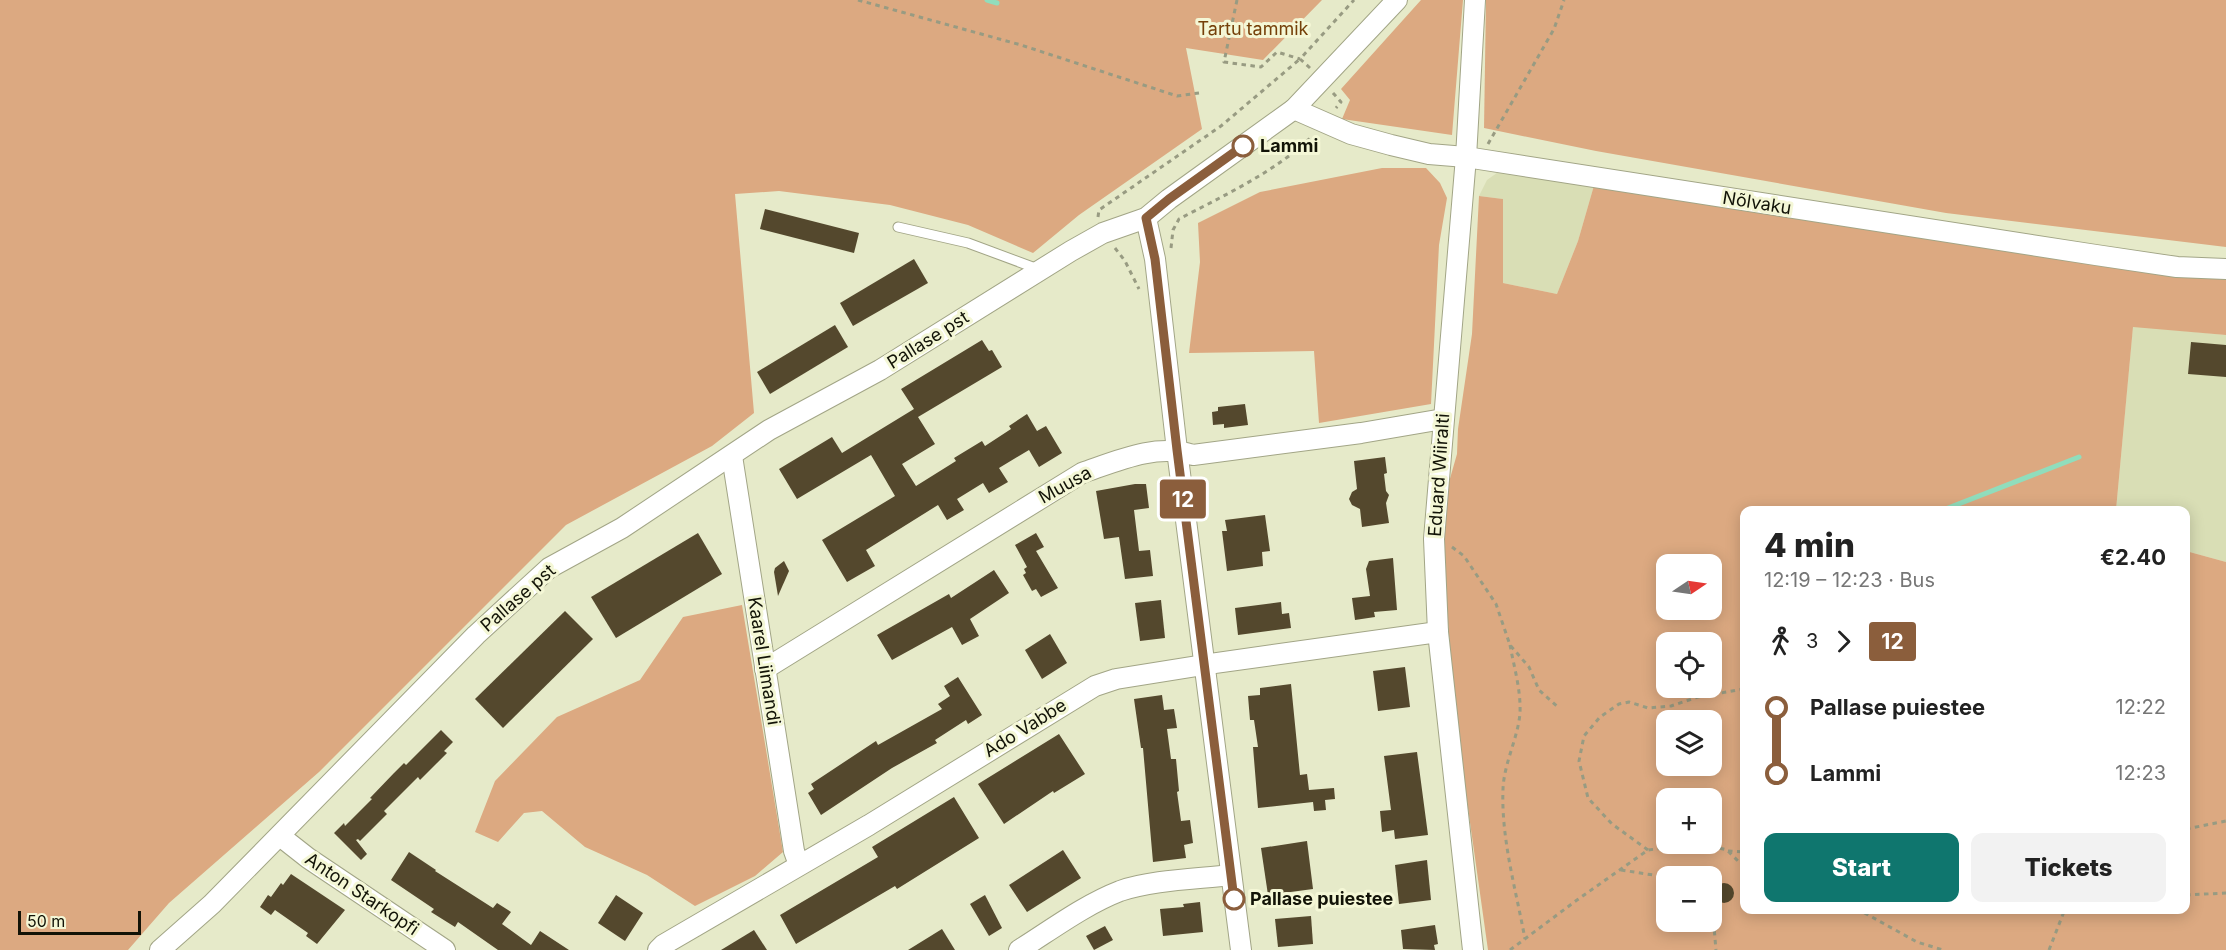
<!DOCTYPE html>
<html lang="en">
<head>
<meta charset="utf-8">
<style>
  :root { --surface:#fff; --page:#f2f2f2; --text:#222; --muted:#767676; --accent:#0f766e }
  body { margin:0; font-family:Inter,sans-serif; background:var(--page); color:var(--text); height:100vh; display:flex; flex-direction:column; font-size:22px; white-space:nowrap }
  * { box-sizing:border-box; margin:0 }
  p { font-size:20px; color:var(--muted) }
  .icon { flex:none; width:33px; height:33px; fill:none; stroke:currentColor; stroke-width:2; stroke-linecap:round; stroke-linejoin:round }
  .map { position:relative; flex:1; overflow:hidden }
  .sheet { position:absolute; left:1740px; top:506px; width:450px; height:408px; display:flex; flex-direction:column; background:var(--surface); border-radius:12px; box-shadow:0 3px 15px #0003 }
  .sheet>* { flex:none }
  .badge { padding:0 12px; border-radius:4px; font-size:21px; line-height:39px }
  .needle { width:39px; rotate:77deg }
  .tools { position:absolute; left:1656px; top:554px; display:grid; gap:12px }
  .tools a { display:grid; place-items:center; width:66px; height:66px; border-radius:12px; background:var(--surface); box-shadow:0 3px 15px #0003; font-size:30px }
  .scale { position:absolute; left:18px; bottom:15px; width:123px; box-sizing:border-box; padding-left:6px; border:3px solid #121307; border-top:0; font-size:16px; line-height:21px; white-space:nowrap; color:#121307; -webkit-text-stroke:4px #f4f7d6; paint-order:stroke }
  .map>.badge { position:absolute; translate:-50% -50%; box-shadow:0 0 0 3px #fff }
  .legs { display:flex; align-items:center; gap:9px; height:66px; padding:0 24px; font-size:20px }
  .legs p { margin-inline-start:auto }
  .headline { display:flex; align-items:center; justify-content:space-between; height:102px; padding:0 24px }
  h1 { font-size:33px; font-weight:800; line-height:45px }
  .primary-button { display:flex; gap:12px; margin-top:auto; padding:12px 24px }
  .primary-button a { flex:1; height:69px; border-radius:12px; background:var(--accent); color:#fff; font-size:24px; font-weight:800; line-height:69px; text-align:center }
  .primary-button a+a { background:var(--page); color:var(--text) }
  ul { padding:0 24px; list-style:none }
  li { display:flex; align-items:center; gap:21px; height:66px; font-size:22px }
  li i { display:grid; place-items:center; width:9px; height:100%; margin:0 8px; background:currentColor }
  li i::after { content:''; width:15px; height:15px; margin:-8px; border:4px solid; border-radius:50%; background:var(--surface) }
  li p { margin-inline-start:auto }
  li:first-child i { background:linear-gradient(#0000 50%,currentColor 0) }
  li:last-child i { background:linear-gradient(currentColor 50%,#0000 0) }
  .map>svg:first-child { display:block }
</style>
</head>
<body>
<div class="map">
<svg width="2226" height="950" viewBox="0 0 2226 950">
  <rect width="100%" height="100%" fill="#e6eac9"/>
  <g fill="#d9deb5">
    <polygon points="1504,168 1595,182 1578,241 1557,294 1503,283 1503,199 1479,196 1487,180"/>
    <polygon points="2133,326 2226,335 2226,562 2186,551 2186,510 2116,510"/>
  </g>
  <g fill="#dca981" fill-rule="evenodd">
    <polygon points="0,0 1322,0 1263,60 1186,48 1202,129 1079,215 1033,253 968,225 890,205 779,191 735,194 754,413 712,446 566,525 319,772 169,903 128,950 0,950"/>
    <polygon points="1421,0 1463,0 1452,135 1342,119 1350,100 1341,89"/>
    <polygon points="1486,0 2226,0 2226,247 1946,213 1596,151 1484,128"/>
    <polygon points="1382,168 1426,168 1440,183 1447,198 1439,245 1431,404 1319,423 1314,351 1189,353 1200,262 1198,223 1260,192"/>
    <path d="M1595 182 2226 270V335L2133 327 2116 510H1744V909H2186V551L2226 562V950H1488L1457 730 1441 540 1449 482 1457 454 1458 429 1472 334 1479 196 1503 199V283L1557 294 1578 241ZM1666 564H1712V609H1666ZM1666 642H1712V687H1666ZM1666 720H1712V765H1666ZM1666 798H1712V843H1666ZM1666 876H1712V921H1666Z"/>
    <polygon points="742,605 783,852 755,876 695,906 647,875 585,847 542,811 524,813 498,842 475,832 495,781 557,717 640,680 683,617"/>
  </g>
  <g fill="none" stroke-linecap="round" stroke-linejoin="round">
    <g stroke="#90ddbc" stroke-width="5">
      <polyline points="987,0 997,3"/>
      <polyline points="1943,510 2079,457"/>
    </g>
  </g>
  <g fill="#54482d">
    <polygon points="765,209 859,233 854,253 760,229"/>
    <polygon points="914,259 928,283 853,326 840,303"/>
    <polygon points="835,325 848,347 770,394 757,372"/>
    <polygon points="982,340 989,351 992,350 1002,367 918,417 935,444 902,464 916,486 956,461 954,458 982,441 985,446 1011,429 1009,426 1027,414 1037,431 1046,426 1062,453 1039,467 1029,450 999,468 1008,482 989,493 983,483 957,499 964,510 947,520 938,505 866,550 875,566 847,582 822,540 895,496 871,455 797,499 779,469 832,437 842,453 914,409 901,389"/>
    <polygon points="2191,342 2226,345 2226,377 2188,374"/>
    <polygon points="1245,404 1248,425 1224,428 1224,424 1213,425 1212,412 1218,411 1218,407"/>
    <polygon points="1385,457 1387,473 1384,474 1386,491 1389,495 1386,503 1389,523 1362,527 1360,509 1352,505 1349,499 1352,492 1357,489 1354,461"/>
    <polygon points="1135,484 1146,484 1149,508 1134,510 1139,551 1150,550 1153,576 1125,579 1119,537 1104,539 1096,491"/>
    <polygon points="1265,515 1270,551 1262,552 1263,566 1227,571 1222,531 1227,531 1225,520"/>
    <polygon points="698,533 722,574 616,638 591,597"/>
    <polygon points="1036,533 1044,547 1036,551 1058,588 1041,597 1036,589 1032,591 1023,575 1026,573 1024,569 1027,567 1015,545"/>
    <polygon points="1393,558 1397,610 1374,612 1375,617 1355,620 1352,598 1370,596 1366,569 1369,561"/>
    <polygon points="784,561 789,571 778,596 774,572 775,568"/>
    <polygon points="994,570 1009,593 970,619 979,636 962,645 952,627 892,660 877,635 949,594 951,598"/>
    <polygon points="1161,600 1165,638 1140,641 1135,603"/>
    <polygon points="1281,602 1282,614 1289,613 1291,628 1238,635 1235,608"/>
    <polygon points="565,611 593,639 503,728 475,699"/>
    <polygon points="1050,634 1067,663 1042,679 1025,650"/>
    <polygon points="1405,667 1410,707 1378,711 1373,671"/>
    <polygon points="958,677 982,715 968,724 966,720 935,740 937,743 892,768 821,815 808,793 814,789 811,784 876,741 878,745 942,709 938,704 950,696 944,686"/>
    <polygon points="1291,684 1300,775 1307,774 1309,790 1334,788 1335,799 1325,800 1326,810 1314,811 1313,802 1258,808 1253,747 1258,747 1254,720 1250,720 1248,696 1260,695 1260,688"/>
    <polygon points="1162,695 1164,710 1174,709 1177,728 1167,729 1171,759 1176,759 1179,791 1177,792 1181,821 1190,820 1193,843 1184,845 1186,858 1153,862 1143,748 1141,748 1134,699"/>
    <polygon points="441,730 453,742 444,751 447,753 420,780 418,777 384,811 387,814 360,841 358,839 356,840 367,854 361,860 334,833 344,823 345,826 372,799 370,798 394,773 404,763 406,765"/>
    <polygon points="1059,734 1085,774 1054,793 1053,791 1004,824 978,784"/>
    <polygon points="1417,752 1428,835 1395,839 1394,830 1382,832 1380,811 1391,810 1384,756"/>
    <polygon points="954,797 979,838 897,889 895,886 796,944 780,915 878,857 872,847"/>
    <polygon points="1307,841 1313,889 1268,895 1261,848"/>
    <polygon points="1063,850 1081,878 1027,912 1009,885"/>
    <polygon points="409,852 436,870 435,871 493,908 497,903 511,912 502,924 531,945 540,931 569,950 498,950 458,922 455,927 431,912 434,909 391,880"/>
    <polygon points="1427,860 1431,900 1399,904 1395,865"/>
    <polygon points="291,874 345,910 317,944 306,936 308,933 275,910 271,915 260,907 268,895 271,897 281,883 283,885"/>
    <circle cx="1724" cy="893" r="10"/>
    <polygon points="616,895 643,913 625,941 598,923"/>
    <polygon points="985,895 1002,928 989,936 970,904"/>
    <polygon points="1200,902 1203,932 1163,936 1160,909 1184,907 1183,904"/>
    <polygon points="1311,916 1313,944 1278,947 1275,919"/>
    <polygon points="1435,925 1438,944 1434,945 1435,950 1403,949 1401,930"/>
    <polygon points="1105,926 1113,940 1094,950 1086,936"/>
    <polygon points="942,929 955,950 908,950"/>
    <polygon points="754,930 767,950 721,950"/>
  </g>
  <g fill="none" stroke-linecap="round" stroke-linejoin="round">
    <g stroke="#a2a586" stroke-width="11">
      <polyline id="service" points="898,227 968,243 1038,269"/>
    </g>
    <g stroke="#a2a586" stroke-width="22">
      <g id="minor">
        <polyline points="1294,109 1351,134 1391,145 1429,154 1466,157 2096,255 2177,267 2226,269"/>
        <polyline points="1146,218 1155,259 1177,450 1241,950"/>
        <polyline points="732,456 794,851 799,865"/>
        <path d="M765 669 1082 473C1117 461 1156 443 1193 455L1361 433 1443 419"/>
        <polyline points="280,836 308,858 445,950"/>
        <polyline points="160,950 212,904 476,635 549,568 622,528 769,430 880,370 1071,251 1103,233 1146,218 1169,199 1294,109 1397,0"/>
        <polyline points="658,950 663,945 869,825 1095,686 1116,679 1216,663 1438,632"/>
        <path d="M1019 950C1051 930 1084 905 1120 891 1151 880 1197 879 1231 875"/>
        <polyline points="1473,950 1438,632 1434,539 1466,157 1475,0"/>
      </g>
    </g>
    <g stroke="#989b82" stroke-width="3" stroke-dasharray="4.5 4.5" stroke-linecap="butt">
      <polyline points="858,0 1021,45 1177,96 1199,93"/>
      <polyline points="1237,0 1224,62 1261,67 1277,52 1300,59"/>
      <polyline points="1310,68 1300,59 1354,0"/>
      <polyline points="1333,93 1341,102 1336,108"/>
      <polyline points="1488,144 1554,29 1564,0"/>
      <polyline points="1098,217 1099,210 1221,126 1300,59"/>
      <polyline points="1115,248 1125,261 1139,289"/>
      <path d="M1171 248 1173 230 1179 219C1221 197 1279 170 1312 136"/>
      <polyline points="1452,547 1464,556 1496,604 1510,645 1529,667 1539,690 1559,708"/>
      <path d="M1510 645C1514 667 1521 690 1520 713 1518 738 1504 763 1503 789 1501 839 1516 890 1525 939"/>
      <polyline points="2186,829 2226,821"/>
      <polyline points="1648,850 1612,824 1588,798 1579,761 1584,736 1600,717 1619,704 1629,702 1648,708 1671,706 1698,697 1744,689"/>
      <polyline points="1728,851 1744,852"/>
      <polyline points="1621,870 1666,877"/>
      <polyline points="2186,895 2226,893"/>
      <polyline points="1712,904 1716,950"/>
      <polyline points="1847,909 1861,911 1917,942 1943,950"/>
      <polyline points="1510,950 1577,900 1648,850 1688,845 1711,846 1727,850 1744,867"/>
      <polyline points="2049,950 2065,909"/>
    </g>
    <use href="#service" stroke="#fff" stroke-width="9"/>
    <use href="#minor" stroke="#fff" stroke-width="20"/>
  </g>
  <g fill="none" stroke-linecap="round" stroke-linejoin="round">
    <g stroke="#fff" stroke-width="14">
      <polyline id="line-1" points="1234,899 1177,450 1155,259 1146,218 1169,199 1243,146"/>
    </g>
    <use href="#line-1" stroke="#8b5e3c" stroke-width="9"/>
  </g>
  <g fill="#fff" stroke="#8b5e3c" stroke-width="3">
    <circle cx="1243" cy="146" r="10"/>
    <circle cx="1234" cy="899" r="10"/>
  </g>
  <g text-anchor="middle" stroke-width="6" stroke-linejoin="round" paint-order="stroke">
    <g font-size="18" fill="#754009" stroke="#f4f7d6">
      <text x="1253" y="35">Tartu tammik</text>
    </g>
    <g font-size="18" font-weight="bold" fill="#121307" stroke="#f4f7d6" text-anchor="start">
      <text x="1260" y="152">Lammi</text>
      <text x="1250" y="905">Pallase puiestee</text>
    </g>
    <g font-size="18" fill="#121307" stroke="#f4f7d6">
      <text transform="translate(1757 203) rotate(9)" y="6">Nõlvaku</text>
      <text transform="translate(928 340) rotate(-32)" y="6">Pallase pst</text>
      <text transform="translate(1439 475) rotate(-86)" y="6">Eduard Wiiralti</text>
      <text transform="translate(1065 485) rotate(-29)" y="6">Muusa</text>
      <text transform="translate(518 598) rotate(-41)" y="6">Pallase pst</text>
      <text transform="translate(764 661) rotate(81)" y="6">Kaarel Liimandi</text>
      <text transform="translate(1025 728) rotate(-32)" y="6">Ado Vabbe</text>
      <text transform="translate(362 894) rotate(34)" y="6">Anton Starkopfi</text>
    </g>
  </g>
</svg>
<div class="tools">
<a><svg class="needle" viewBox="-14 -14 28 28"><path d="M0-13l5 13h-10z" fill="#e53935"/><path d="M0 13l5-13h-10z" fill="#767676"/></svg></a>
<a><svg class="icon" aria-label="locate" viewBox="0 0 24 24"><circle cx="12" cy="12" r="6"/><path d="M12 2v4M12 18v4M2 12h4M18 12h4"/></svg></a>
<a><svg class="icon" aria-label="layers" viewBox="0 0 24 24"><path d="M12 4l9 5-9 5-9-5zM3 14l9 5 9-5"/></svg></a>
<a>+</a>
<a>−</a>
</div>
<div class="scale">50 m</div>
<b class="badge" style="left:1183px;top:499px;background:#8b5e3c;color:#fff">12</b>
<section class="sheet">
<div class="headline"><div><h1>4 min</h1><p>12:19 – 12:23 · Bus</p></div><b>€2.40</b></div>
<div class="legs"><svg class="icon" aria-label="walk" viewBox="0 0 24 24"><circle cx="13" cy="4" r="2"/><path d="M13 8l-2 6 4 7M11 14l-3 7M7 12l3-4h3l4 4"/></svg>3<svg class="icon" aria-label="forward" viewBox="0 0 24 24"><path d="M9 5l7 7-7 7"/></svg><b class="badge" style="background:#8b5e3c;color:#fff">12</b></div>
<ul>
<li><i style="color:#8b5e3c"></i><b>Pallase puiestee</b><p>12:22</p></li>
<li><i style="color:#8b5e3c"></i><b>Lammi</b><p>12:23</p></li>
</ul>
<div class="primary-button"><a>Start</a><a>Tickets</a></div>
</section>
</div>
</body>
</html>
